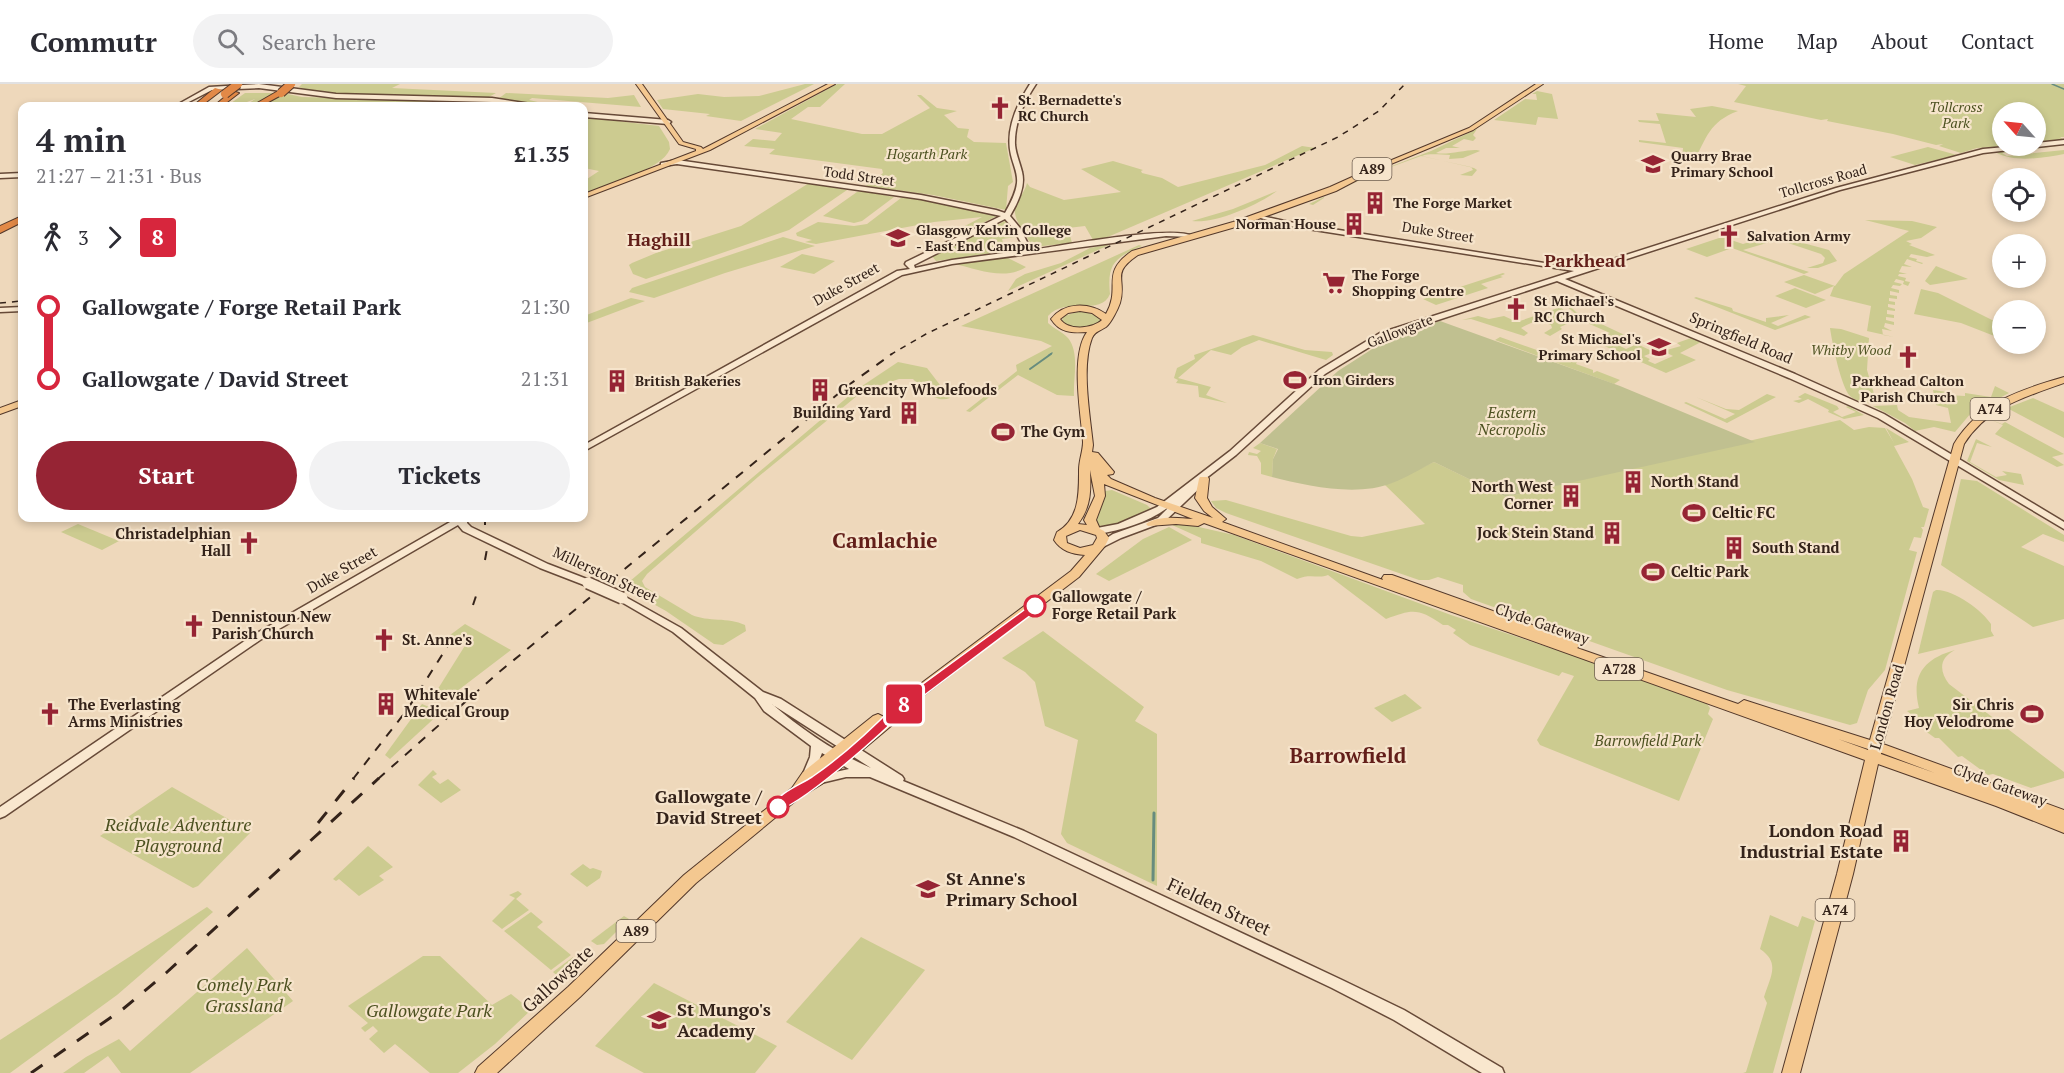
<!DOCTYPE html>
<html lang="en">
<head>
<meta charset="utf-8">
<style>
  :root { --surface:#fff; --page:#f2f2f3; --text:#2b2b33; --muted:#7c7c81; --line:#e1e1e2; --accent:#962434 }
  body { margin:0; font-family:"PT Serif",serif; background:var(--page); color:var(--text); height:100vh; display:flex; flex-direction:column; font-size:22px; white-space:nowrap }
  * { box-sizing:border-box; margin:0 }
  p { font-size:20px; color:var(--muted) }
  .icon { flex:none; width:33px; height:33px; fill:none; stroke:currentColor; stroke-width:2; stroke-linecap:round; stroke-linejoin:round }
  .map { position:relative; flex:1; overflow:hidden }
  .side { position:absolute; left:18px; top:18px; width:570px; height:420px; display:flex; flex-direction:column; background:var(--surface); border-radius:12px; box-shadow:0 3px 9px #0003 }
  .side>* { flex:none }
  .badge { padding:0 12px; border-radius:4px; font-size:21px; line-height:39px }
  .needle { width:39px; rotate:297deg }
  .tools { position:absolute; left:1992px; top:18px; display:grid; gap:12px }
  .tools a { display:grid; place-items:center; width:54px; height:54px; border-radius:50%; background:var(--surface); box-shadow:0 3px 9px #0003; font-size:30px }
  .map>.badge { position:absolute; translate:-50% -50%; box-shadow:0 0 0 3px #fff }
  .legs { display:flex; align-items:center; gap:9px; height:66px; padding:0 18px; font-size:20px }
  .legs p { margin-inline-start:auto }
  .summary { display:flex; align-items:center; justify-content:space-between; height:102px; padding:0 18px }
  h1 { font-size:33px; font-weight:700; line-height:45px }
  .action { display:flex; gap:12px; margin-top:auto; padding:12px 18px }
  .action a { flex:1; height:69px; border-radius:36px; background:var(--accent); color:#fff; font-size:24px; font-weight:700; line-height:69px; text-align:center }
  .action a+a { background:var(--page); color:var(--text) }
  ul { padding:0 18px; list-style:none }
  li { display:flex; align-items:center; gap:21px; height:72px; font-size:22px }
  li i { display:grid; place-items:center; width:9px; height:100%; margin:0 8px; background:currentColor }
  li i::after { content:''; width:15px; height:15px; margin:-8px; border:4px solid; border-radius:50%; background:var(--surface) }
  li p { margin-inline-start:auto }
  li:first-child i { background:linear-gradient(#0000 50%,currentColor 0) }
  li:last-child i { background:linear-gradient(currentColor 50%,#0000 0) }
  header { display:flex; align-items:center; gap:36px; box-sizing:border-box; height:84px; padding:0 30px; background:var(--surface); border-bottom:2px solid var(--line) }
  header strong { font-size:28px }
  nav { display:flex; gap:33px; margin-inline-start:auto; font-size:21px }
  .search { width:420px; height:54px; background:var(--page); display:flex; align-items:center; gap:15px; box-sizing:border-box; padding:0 21px; border-radius:33px; color:var(--muted); font-size:22px }
  .map>svg:first-child { display:block }
</style>
</head>
<body>
<header>
<strong>Commutr</strong>
<div class="search"><svg class="icon" aria-label="search" viewBox="0 0 24 24"><circle cx="10" cy="10" r="6"/><path d="M15 15l6 6"/></svg>Search here</div>
<nav><a>Home</a><a>Map</a><a>About</a><a>Contact</a></nav>
</header>
<div class="map">
<svg width="2064" height="989" viewBox="0 0 2064 989">
  <rect width="100%" height="100%" fill="#eed8bb"/>
  <g fill="#cccb90">
    <polygon points="302,0 400,0 392,4 496,9 487,14 347,11 304,5 299,3"/>
    <polygon points="805,0 814,0 741,37 706,32 710,30 663,25 657,16 698,10 724,13 759,12"/>
    <polygon points="837,0 845,0 820,23 808,23 791,35 862,50 882,50 930,24 917,11 921,11 937,24 957,27 944,31 958,44 969,45 967,53 974,58 1006,59 1013,98 1008,102 1006,126 933,111 866,102 883,89 882,85 769,70 775,65 744,62 753,55 775,57 782,49 755,45"/>
    <polygon points="1738,0 2064,0 2064,53 2060,53 2064,56 2036,60 2036,28 2002,28 2002,62 2011,62 1977,64 1961,69 1939,62 1943,60 1936,61 1893,50 1827,37 1828,35 1821,36 1734,18 1746,2"/>
    <polygon points="1537,7 1552,10 1558,35 1538,33 1536,41 1494,36 1525,15 1537,16 1536,10 1532,10"/>
    <polygon points="245,9 275,9 250,22 245,22 255,15 236,22 227,22"/>
    <polygon points="283,9 302,13 483,17 528,22 260,22"/>
    <polygon points="506,9 608,14 634,11 641,23 532,14 529,16 555,22 547,22 498,15"/>
    <path d="M1712 22 1738 27C1709 38 1707 53 1693 79L1682 77 1683 64 1639 58V56L1666 59 1660 40 1639 38 1638 36 1659 37 1656 29 1696 33 1690 25Z"/>
    <path d="M584 33 659 42 669 58 670 65C661 87 605 101 584 109V97L599 87 584 84Z"/>
    <path d="M1477 45 1473 51 1476 54 1473 57 1464 55 1452 62 1460 64H1446L1436 69C1448 72 1474 63 1480 67L1463 74 1449 75 1450 71C1441 71 1430 69 1422 72L1474 84 1477 86 1472 92 1460 91 1473 86 1471 83 1421 72 1380 87 1324 113V114L1313 121 1309 120 1379 87 1431 67Z"/>
    <path d="M2064 61 2002 69 2007 72 2064 66V70C2042 74 2015 79 1995 68Z"/>
    <path d="M1302 62 1315 64 1103 155 1093 156 1085 142 1068 144 1072 159 1033 163C1027 153 1013 136 1015 124 1017 116 1025 108 1027 99L1030 103 1064 116 1121 108 1081 85 1113 77 1143 86 1141 87 1142 89 1162 94 1178 103 1265 81Z"/>
    <polygon points="1928,63 1957,71 1915,81 1890,73"/>
    <polygon points="809,99 847,106 789,146 646,195 633,190 629,181 632,179 656,169 741,142"/>
    <polygon points="862,107 894,113 862,137 854,139 823,132 857,108"/>
    <path d="M1277 107C1258 121 1215 140 1192 137L1233 125Z"/>
    <polygon points="906,113 999,131 960,150 956,150 964,144 963,143 982,133 934,138 816,160 805,158 812,156 797,152 796,149 818,138 854,142 867,140 901,114"/>
    <polygon points="1865,136 1912,137 1937,143 1921,154 1906,157 1912,160 1909,161 1935,171 1927,173 1911,170 1909,173 1917,175 1916,177 1923,179 1922,180 1907,175 1904,180 1912,183 1902,182 1899,188 1907,190 1899,190 1898,192 1906,194 1905,197 1910,198 1908,202 1903,200 1904,197 1896,195 1894,198 1902,200 1900,202 1893,201 1891,204 1899,206 1899,209 1890,207 1890,211 1897,212 1897,215 1889,214 1889,217 1895,218 1895,221 1888,220 1888,223 1895,225 1895,227 1887,226 1887,230 1894,231 1894,234 1886,233 1886,236 1894,238 1894,241 1885,239 1884,243 1892,247 1882,245 1883,251 1894,253 1867,247 1871,222 1830,212 1834,202 1815,210 1784,198 1804,191 1835,202 1844,190 1909,147"/>
    <polygon points="1005,137 1016,153 1002,155 1003,159 1017,159 1004,161 1008,167 936,177 932,172"/>
    <polygon points="1778,149 1790,152 1743,166 1809,188 1804,190 1732,164 1707,173 1686,165 1722,153 1743,160"/>
    <polygon points="783,153 815,162 725,189 654,214 629,208 632,204"/>
    <polygon points="1792,156 1829,166 1837,177 1818,184 1807,184 1823,179 1825,174 1821,170 1782,157"/>
    <polygon points="1111,160 1008,207 1016,195 1025,190 1061,179 1090,164"/>
    <path d="M1139 161 1142 162C1114 174 1107 180 1110 210 1101 233 1065 212 1048 232V239C1054 245 1063 248 1068 254 1080 269 1073 294 1074 312L1057 311 1018 291 970 328 966 327 1017 287 1016 281 1052 262 1041 257 961 242Z"/>
    <polygon points="802,170 835,177 814,190 780,183"/>
    <path d="M1006 173 1026 183C1004 197 978 185 954 180Z"/>
    <polygon points="1936,182 1968,195 1930,201 1925,197"/>
    <polygon points="1503,189 1505,190 1500,192 1503,193 1481,200 1488,204 1436,221 1423,215"/>
    <polygon points="1795,204 1826,216 1806,224 1775,212"/>
    <polygon points="1921,205 1938,209 2002,241 2002,255 1961,239 1914,230"/>
    <polygon points="1696,213 1732,224 1733,227 1766,238 1766,234 1789,231 1771,239 1778,242 1805,231 1811,233 1775,246 1694,214"/>
    <polygon points="631,214 645,217 584,240 584,232"/>
    <polygon points="1570,219 1574,221 1571,223 1576,228 1633,255 1618,261 1626,265 1637,260 1654,268 1644,272 1650,275 1648,277 1655,280 1673,272 1663,267 1681,262 1677,259 1691,254 1701,258 1680,269 1696,276 1666,289 1593,257 1610,249 1585,238 1565,221"/>
    <path d="M1561 223 1572 238 1560 243 1562 245 1550 252 1544 249 1552 244 1551 241C1537 236 1533 237 1521 244L1528 249 1524 252 1471 235 1462 236 1478 232 1489 235 1504 232 1517 238Z"/>
    <path d="M1081 227 1099 232 1100 237C1090 246 1073 245 1062 238L1063 232Z"/>
    <path d="M1830 244 1841 245 1869 254 1867 286 1877 320C1868 319 1858 319 1850 312 1841 303 1832 258 1830 244Z"/>
    <polygon points="1253,251 1305,266 1332,268 1333,271 1326,276 1259,256 1242,263 1231,271 1211,266 1178,294 1211,303 1206,311 1227,319 1199,313 1198,302 1176,299 1178,296 1174,294 1177,284 1195,275 1194,271"/>
    <polygon points="1500,253 1571,278 1577,278 1576,280 1593,286 1593,289 1597,287 1620,296 1614,300 1495,256"/>
    <path d="M898 278 927 284 950 314C935 320 922 304 913 295H899L863 307 758 393 647 490 642 497 645 503 692 531C708 538 728 533 745 541L746 547 723 561 714 560 666 527 623 503 856 306Z"/>
    <polygon points="1995,302 2009,309 1971,329 1955,348 1934,343 1915,347 1905,339 1873,322 1897,321 1898,326 1909,333 1951,339 1948,324 1936,321 1933,306 1947,308 1948,322 1948,311 1965,312 1965,309 1991,313"/>
    <polygon points="1805,309 1837,322 1839,325 1833,328 1842,333 1856,328 1846,323 1848,322 1864,331 1844,335 1828,328 1829,326 1808,315 1799,319 1793,317 1802,315 1798,313"/>
    <polygon points="1767,310 1776,313 1727,339 1684,319 1686,318 1725,335 1735,330 1696,313 1726,325 1739,326"/>
    <polygon points="2033,314 2064,328 2064,354 2007,324"/>
    <polygon points="1840,336 1854,346 1869,343 1885,344 1894,359 1886,344 1909,358 1894,362 1912,395 1923,423 1929,425 1924,443 1921,443 1923,446 1921,454 1914,453 1909,466 1917,468 1885,586 1868,606 1857,639 1850,641 1727,606 1471,515 1463,508 1463,501 1438,493 1429,496 1419,496 1226,429 1216,424 1211,417 1226,416 1351,452 1362,453 1425,440 1385,401 1434,378 1506,413"/>
    <polygon points="1991,336 2002,340 2005,338 2064,370 2052,373 2064,381 2057,383 1995,350 2003,341"/>
    <polygon points="1976,355 1992,363 1977,359 1970,378 1996,393 2007,391 2002,387 2021,390 2024,401 1999,396 1967,377"/>
    <polygon points="1260,359 1277,365 1273,375 1272,393 1261,390 1261,379 1257,372 1248,371 1249,368 1257,370 1261,367 1253,364"/>
    <polygon points="1961,395 1977,397 2064,451 2064,458 2043,450 2021,463 2064,482 2064,535 2033,543 1941,481"/>
    <path d="M1112 406 1147 421 1151 425 1121 440 1098 442C1092 431 1106 419 1105 407Z"/>
    <polygon points="78,440 119,457 102,466 61,448"/>
    <path d="M1172 441H1190L1234 451 1451 531 1569 570 1707 620 1710 624 1708 630 1713 635 1679 717 1540 661 1537 656 1574 592 1562 588 1559 592 1470 561 1453 549 1456 546 1448 541H1443C1418 524 1413 525 1386 535L1328 491C1318 495 1311 489 1297 495L1261 477 1201 459V454Z"/>
    <polygon points="1169,443 1192,456 1109,497 1096,490 1143,455"/>
    <path d="M1936 506C1953 505 1982 526 1991 540V547L1994 552 1918 570 1933 508Z"/>
    <polygon points="465,540 511,566 448,614 436,608 466,560 443,560 446,554"/>
    <polygon points="1043,547 1144,623 1135,637 1157,650 1157,802 1067,759 1061,750 1078,656 1045,642 1035,598 1025,588 1002,574"/>
    <path d="M1955 566C1939 574 1939 587 1949 600L2064 688V694L2031 704 1993 690 1988 691 1962 672 1958 673 1939 654H1935L1924 646 1930 644 1923 634 1917 635 1907 627 1919 624C1911 592 1923 575 1955 566Z"/>
    <polygon points="1405,610 1422,624 1392,638 1374,624"/>
    <polygon points="422,620 441,628 390,675 385,671"/>
    <polygon points="433,686 437,690 432,693 440,700 448,695 461,706 441,719 418,701"/>
    <polygon points="172,703 251,748 198,802 193,804 100,752"/>
    <polygon points="368,762 393,783 379,792 384,796 359,812 339,795 336,797 333,795"/>
    <polygon points="583,780 590,785 593,784 602,787 600,794 587,803 570,790"/>
    <polygon points="518,807 522,810 516,815 529,826 502,845 492,837 515,814 509,811"/>
    <polygon points="207,823 213,828 117,911 10,989 0,989 0,956"/>
    <polygon points="531,828 543,838 537,843 571,871 551,886 504,847"/>
    <path d="M1770 831 1798 843 1802 832 1815 837 1773 989H1743L1746 988 1767 919 1764 913C1770 893 1781 879 1760 865Z"/>
    <polygon points="624,832 629,835 604,860 597,861 591,857"/>
    <polygon points="861,853 925,886 852,976 786,938"/>
    <polygon points="247,864 293,917 190,989 121,989 108,972 84,989 63,989 86,973 119,955 130,967"/>
    <polygon points="583,871 587,874 586,878 564,898 553,888 573,873 577,876"/>
    <polygon points="423,872 440,872 492,921 511,910 531,926 495,960 458,989 430,989 395,960 384,969 369,955 378,947 373,942 365,948 361,944 368,939 348,922"/>
    <polygon points="654,899 777,962 755,989 644,989 595,962"/>
  </g>
  <path fill="#c0c090" d="M1440 237 1620 302 1755 358 1506 413 1434 378C1420 385 1406 394 1392 399 1357 413 1307 402 1272 393L1273 375 1278 365 1260 359 1338 287 1380 260 1393 254 1405 251V249Z"/>
  <g fill="none" stroke-linecap="round" stroke-linejoin="round">
    <g stroke="#678c7e" stroke-width="1.5">
      <polyline points="2052,0 2064,5"/>
      <polyline points="1049,271 1052,269"/>
    </g>
    <polyline stroke="#678c7e" stroke-width="2" points="1030,285 1051,270"/>
    <polyline stroke="#678c7e" stroke-width="3" points="1153,796 1154,729"/>
    <g stroke="#674a38" stroke-width="3">
      <g id="secondary">
        <polygon points="259,0 336,10 492,14 544,22 532,22 492,18 336,14 259,4 212,6 181,22 175,22 209,3"/>
        <path d="M1030 0H1036C1024 18 1014 39 1015 61 1016 71 1020 79 1022 88 1026 103 1017 120 1010 132L1020 144 1031 166C1060 162 1173 141 1192 152L1191 153 1166 152 952 180 902 191 584 367V361L897 187 910 185 905 180 906 178 1001 132 921 115 677 80 663 82 661 81V79L677 76 921 111 996 126 1005 129C1010 120 1016 109 1017 99 1018 89 1013 80 1011 71 1005 46 1017 20 1030 0ZM1005 135 1013 144 1025 166 952 176 915 184 914 181Z"/>
        <polygon points="584,29 668,36 671,38 668,40 584,33"/>
        <path d="M2064 56V60L1983 69 1840 106 1565 195 1795 290 1884 330 2064 438V445L1878 334 1789 294 1557 197 1386 253 1325 290 1236 371 1205 395 1207 397 1205 399 1164 438 1121 454 1101 464 1096 461 1113 450 1158 434 1170 422C1149 438 1123 446 1097 450L1092 447 1097 444 1118 440 1157 423 1230 367 1319 286 1380 249 1574 187 1289 142 1257 133V131L1289 138 1582 185 1836 104 1983 65 2017 62H2036V59Z"/>
        <polygon points="22,89 22,93 0,94 0,90"/>
        <polygon points="1236,138 1271,138 1274,140 1271,142 1234,141 1234,139"/>
        <polygon points="22,223 22,227 0,228 0,224"/>
        <polygon points="457,434 468,434 467,439 471,443 548,480 592,497 593,499 588,502 584,501 540,484 463,447 458,441 260,556 5,732 0,734 0,723 252,552"/>
        <path d="M622 511 681 544 763 608 781 615 902 692 904 695 903 697 1024 747 1342 896 1404 926 1502 984 1504 989H1482L1394 936 1332 904 1014 753 870 693H846L821 699 817 698 815 695 817 692 849 685 822 669 812 695H804L802 692 810 673 811 662 764 627 755 614 673 548 618 516 617 514 618 512ZM772 620 773 621 871 684C836 669 801 645 772 620Z"/>
      </g>
    </g>
    <g stroke="#53382a" stroke-width="2">
      <g id="primary">
        <polygon points="636,0 642,0 683,58 701,63 703,65 828,0 835,0 710,66 584,114 584,110 696,67 696,65 679,60"/>
        <path d="M1536 0H1543L1473 46 1374 87 1336 107 1239 142 1138 171C1110 190 1127 194 1120 219 1118 225 1111 239 1106 243 1100 247 1095 247 1092 254 1081 283 1090 331 1093 361L1092 368 1098 369 1114 388 1113 390 1107 391 1111 395 1155 414 1213 434 1204 427 1195 414 1199 395 1200 393H1208L1209 395 1207 414 1212 423 1226 435 1222 438 1383 496 1382 494 1384 491H1392L1580 558 1581 561 1577 564 1738 620 1744 616 1870 656 1954 360C1979 319 2019 306 2064 293V299C2025 313 1987 323 1964 360L1883 660 2064 726V749L1996 722 1878 680 1853 790 1800 989H1782L1837 790 1865 676 1204 439 1198 442 1176 440 1148 442 1146 440C1158 431 1179 434 1193 435L1104 400 1105 412 1096 436 1100 445 1104 447 1109 454 1105 462 1079 493 907 624 891 642 822 700 799 714 696 799 580 913 497 989H475L478 983 568 903 684 791 792 704 803 688 873 632 878 630 884 633 891 622 1071 487 1085 471C1072 470 1061 467 1054 456L1057 448C1080 435 1079 408 1079 386 1079 376 1083 367 1083 358 1081 330 1070 271 1087 248 1071 249 1060 249 1051 235 1064 218 1089 218 1106 230 1122 202 1099 190 1132 167L1233 138 1330 103 1370 85 1469 44ZM1080 227 1092 229 1102 236C1092 245 1068 247 1060 235L1068 229ZM1090 386 1095 412 1084 436 1087 441 1078 440C1091 423 1091 407 1090 386ZM1080 446 1096 451 1097 454 1093 461 1080 464 1067 459 1066 452ZM1838 655 1868 665V666ZM1881 669H1882L1935 689 1881 670Z"/>
        <polygon points="22,316 22,322 0,330 0,324"/>
      </g>
    </g>
    <g stroke="#53382a" stroke-width="2">
      <g id="highway">
        <polygon points="215,4 222,6 201,22 193,22"/>
        <polygon points="232,7 239,9 222,22 214,22"/>
        <polygon points="278,7 285,9 261,22 252,22"/>
        <polygon points="22,132 22,138 0,149 0,142"/>
      </g>
    </g>
    <use href="#secondary" fill="#f9e7ce" fill-rule="evenodd"/>
    <use href="#primary" fill="#f4c890" fill-rule="evenodd"/>
    <use href="#highway" fill="#e28947" fill-rule="evenodd"/>
    <g stroke="#34231a" stroke-width="1.5" stroke-dasharray="6 6" stroke-linecap="butt">
      <polyline points="0,219 22,217"/>
      <polyline points="890,271 926,250 1338,53 1379,27 1405,0"/>
    </g>
    <g stroke="#34231a" stroke-width="2" stroke-dasharray="9 9" stroke-linecap="butt">
      <polyline points="485,434 485,441"/>
      <polyline points="485,476 487,465"/>
      <polyline points="473,521 477,509"/>
      <polyline points="353,695 407,626 449,560"/>
      <polyline points="378,695 498,589 850,300 892,270"/>
    </g>
    <g stroke="#34231a" stroke-width="3" stroke-dasharray="14 14" stroke-linecap="butt">
      <polyline points="318,739 354,694"/>
      <polyline points="31,989 123,925 166,889 379,694"/>
    </g>
    <g stroke="#674a38" stroke-width="14" stroke-linecap="butt">
      <polyline id="secondary-bridge" points="588,499 622,514"/>
    </g>
    <g stroke="#53382a" stroke-width="10" stroke-linecap="butt">
      <g id="highway-bridge">
        <polyline points="281,9 291,0"/>
        <polyline points="225,10 238,0"/>
      </g>
    </g>
    <use href="#secondary-bridge" stroke="#f9e7ce" stroke-width="11"/>
    <use href="#highway-bridge" stroke="#e28947" stroke-width="8"/>
  </g>
  <path fill="#d7263d" stroke="#fff" stroke-width="1.5" d="M1035 518 1039 519V525L906 625C889 643 791 732 773 726L771 723C780 708 798 702 812 693 841 673 872 645 897 619Z"/>
  <defs>
    <g id="church-bare" transform="scale(1.8)"><path d="M-1.2-6h2.4v3.5h3.3v2.4h-3.3V6h-2.4V-.1h-3.3v-2.4h3.3Z" fill="#962434" stroke="#f6e4cb" stroke-width="2.5" paint-order="stroke"/></g>
    <g id="school-bare" transform="scale(1.8)"><path d="M0-5L7-2L0 1L-7-2ZM-4 1L0 2.5L4 1V4Q0 6-4 4Z" fill="#962434" stroke="#f6e4cb" stroke-width="2.5" paint-order="stroke"/></g>
    <g id="building-bare" transform="scale(1.8)"><path d="M-4-6H4V6H1V3H-1V6H-4ZM-2.5-4.3h1.7v1.8h-1.7ZM.8-4.3h1.7v1.8H.8ZM-2.5-1h1.7V.8h-1.7ZM.8-1h1.7V.8H.8Z" fill="#962434" stroke="#f6e4cb" stroke-width="2.5" paint-order="stroke"/></g>
    <g id="university-bare" transform="scale(1.8)"><path d="M0-5L7-2L0 1L-7-2ZM-4 1L0 2.5L4 1V4Q0 6-4 4Z" fill="#962434" stroke="#f6e4cb" stroke-width="2.5" paint-order="stroke"/></g>
    <g id="supermarket-bare" transform="scale(1.8)"><path d="M-6-5.5h2.5l.6 2H6L4.5 2H-2.5L-4.4-4H-6ZM-1.5 3.2a1.3 1.3 0 1 0 .1 0ZM3 3.2a1.3 1.3 0 1 0 .1 0Z" fill="#962434" stroke="#f6e4cb" stroke-width="2.5" paint-order="stroke"/></g>
    <g id="stadium-bare" transform="scale(1.8)"><path d="M0-5a6.5 5 0 1 0 0 10a6.5 5 0 1 0 0-10ZM-3.5-1.8h7v3.6h-7Z" fill="#962434" stroke="#f6e4cb" stroke-width="2.5" paint-order="stroke"/></g>
  </defs>
  <g fill-rule="evenodd">
    <use href="#church-bare" x="1000" y="24"/>
    <use href="#school-bare" x="1653" y="80"/>
    <use href="#building-bare" x="1375" y="119"/>
    <use href="#building-bare" x="1354" y="140"/>
    <use href="#church-bare" x="1729" y="152"/>
    <use href="#university-bare" x="898" y="154"/>
    <use href="#supermarket-bare" x="1334" y="199"/>
    <use href="#church-bare" x="1516" y="225"/>
    <use href="#school-bare" x="1659" y="263"/>
    <use href="#church-bare" x="1908" y="273"/>
    <use href="#stadium-bare" x="1295" y="296"/>
    <use href="#building-bare" x="617" y="297"/>
    <use href="#building-bare" x="820" y="306"/>
    <use href="#building-bare" x="909" y="329"/>
    <use href="#stadium-bare" x="1003" y="348"/>
    <use href="#building-bare" x="1633" y="398"/>
    <use href="#building-bare" x="1571" y="412"/>
    <use href="#stadium-bare" x="1694" y="429"/>
    <use href="#building-bare" x="1612" y="449"/>
    <use href="#church-bare" x="249" y="459"/>
    <use href="#building-bare" x="1734" y="464"/>
    <use href="#stadium-bare" x="1653" y="488"/>
    <use href="#church-bare" x="194" y="542"/>
    <use href="#church-bare" x="384" y="556"/>
    <use href="#building-bare" x="386" y="620"/>
    <use href="#church-bare" x="50" y="630"/>
    <use href="#stadium-bare" x="2032" y="630"/>
    <use href="#building-bare" x="1901" y="757"/>
    <use href="#school-bare" x="928" y="805"/>
    <use href="#school-bare" x="659" y="936"/>
  </g>
  <g fill="#fff" stroke="#d7263d" stroke-width="3">
    <circle cx="1035" cy="522" r="10"/>
    <circle cx="778" cy="723" r="10"/>
  </g>
  <g text-anchor="middle" stroke-width="4.5" stroke-linejoin="round" paint-order="stroke">
    <g font-size="14" font-weight="bold" fill="#34231a" stroke="#f6e4cb" text-anchor="start">
      <text x="1018" y="21">St. Bernadette's<tspan x="1018" dy="16">RC Church</tspan></text>
      <text x="1671" y="77">Quarry Brae<tspan x="1671" dy="16">Primary School</tspan></text>
      <text x="1393" y="124">The Forge Market</text>
      <text x="1336" y="145" text-anchor="end">Norman House</text>
      <text x="916" y="151">Glasgow Kelvin College<tspan x="916" dy="16">- East End Campus</tspan></text>
      <text x="1747" y="157">Salvation Army</text>
      <text x="1352" y="196">The Forge<tspan x="1352" dy="16">Shopping Centre</tspan></text>
      <text x="1534" y="222">St Michael's<tspan x="1534" dy="16">RC Church</tspan></text>
      <text x="1641" y="260" text-anchor="end">St Michael's<tspan x="1641" dy="16">Primary School</tspan></text>
      <text x="1313" y="301">Iron Girders</text>
      <text x="635" y="302">British Bakeries</text>
      <text x="1908" y="302" text-anchor="middle">Parkhead Calton<tspan x="1908" dy="16">Parish Church</tspan></text>
    </g>
    <g font-size="14" font-style="italic" fill="#4c5120" stroke="#f6e4cb">
      <text x="1956" y="28">Tollcross<tspan x="1956" dy="16">Park</tspan></text>
      <text x="927" y="75">Hogarth Park</text>
      <text x="1851" y="271">Whitby Wood</text>
    </g>
    <g fill="#f6e4cb" stroke="#6e5d4f" stroke-width="1.5">
      <rect x="1352.5" y="74" width="39" height="22" rx="4.5"/>
      <rect x="1970.5" y="314" width="39" height="22" rx="4.5"/>
      <rect x="1595" y="574" width="48" height="22" rx="4.5"/>
      <rect x="1815.5" y="815" width="39" height="22" rx="4.5"/>
      <rect x="616.5" y="836" width="39" height="22" rx="4.5"/>
    </g>
    <g font-size="14" font-weight="bold" fill="#34231a">
      <text x="1372" y="90">A89</text>
      <text x="1990" y="330">A74</text>
      <text x="1619" y="590">A728</text>
      <text x="1835" y="831">A74</text>
      <text x="636" y="852">A89</text>
    </g>
    <g font-size="14" fill="#34231a" stroke="#f6e4cb">
      <text transform="translate(859 92) rotate(8)" y="5">Todd Street</text>
      <text transform="translate(1823 97) rotate(-16)" y="5">Tollcross Road</text>
      <text transform="translate(1438 148) rotate(9)" y="5">Duke Street</text>
      <text transform="translate(846 200) rotate(-29)" y="5">Duke Street</text>
      <text transform="translate(1400 247) rotate(-21)" y="5">Gallowgate</text>
    </g>
    <g font-size="15" fill="#34231a" stroke="#f6e4cb">
      <text transform="translate(1741 254) rotate(23)" y="5">Springfield Road</text>
      <text transform="translate(342 486) rotate(-30)" y="5">Duke Street</text>
      <text transform="translate(605 491) rotate(25)" y="5">Millerston Street</text>
      <text transform="translate(1542 540) rotate(19)" y="5">Clyde Gateway</text>
      <text transform="translate(1887 623) rotate(-74)" y="5">London Road</text>
      <text transform="translate(2000 701) rotate(20)" y="5">Clyde Gateway</text>
    </g>
    <g font-size="15" font-weight="bold" fill="#34231a" stroke="#f6e4cb" text-anchor="start">
      <text x="838" y="311">Greencity Wholefoods</text>
      <text x="891" y="334" text-anchor="end">Building Yard</text>
      <text x="1021" y="353">The Gym</text>
      <text x="1651" y="403">North Stand</text>
      <text x="1553" y="408" text-anchor="end">North West<tspan x="1553" dy="17">Corner</tspan></text>
      <text x="1712" y="434">Celtic FC</text>
      <text x="1594" y="454" text-anchor="end">Jock Stein Stand</text>
      <text x="231" y="455" text-anchor="end">Christadelphian<tspan x="231" dy="17">Hall</tspan></text>
      <text x="1752" y="469">South Stand</text>
      <text x="1671" y="493">Celtic Park</text>
      <text x="212" y="538">Dennistoun New<tspan x="212" dy="17">Parish Church</tspan></text>
      <text x="402" y="561">St. Anne's</text>
      <text x="404" y="616">Whitevale<tspan x="404" dy="17">Medical Group</tspan></text>
      <text x="68" y="626">The Everlasting<tspan x="68" dy="17">Arms Ministries</tspan></text>
      <text x="2014" y="626" text-anchor="end">Sir Chris<tspan x="2014" dy="17">Hoy Velodrome</tspan></text>
    </g>
    <g font-size="15" font-style="italic" fill="#4c5120" stroke="#f6e4cb">
      <text x="1512" y="334">Eastern<tspan x="1512" dy="17">Necropolis</tspan></text>
      <text x="1648" y="662">Barrowfield Park</text>
    </g>
    <g font-size="15" font-weight="bold" fill="#34231a" stroke="#f6e4cb" text-anchor="start">
      <text x="1052" y="518">Gallowgate /<tspan x="1052" dy="17">Forge Retail Park</tspan></text>
    </g>
    <g font-size="18" font-weight="bold" fill="#621e19" stroke="#f6e4cb">
      <text x="659" y="162">Haghill</text>
      <text x="1585" y="183">Parkhead</text>
    </g>
    <g font-size="18" font-weight="bold" fill="#34231a" stroke="#f6e4cb" text-anchor="end">
      <text x="762" y="719">Gallowgate /<tspan x="762" dy="21">David Street</tspan></text>
    </g>
    <g font-size="18" font-style="italic" fill="#4c5120" stroke="#f6e4cb">
      <text x="178" y="747">Reidvale Adventure<tspan x="178" dy="21">Playground</tspan></text>
      <text x="244" y="907">Comely Park<tspan x="244" dy="21">Grassland</tspan></text>
      <text x="429" y="933">Gallowgate Park</text>
    </g>
    <g font-size="18" font-weight="bold" fill="#34231a" stroke="#f6e4cb" text-anchor="start">
      <text x="1883" y="753" text-anchor="end">London Road<tspan x="1883" dy="21">Industrial Estate</tspan></text>
      <text x="946" y="801">St Anne's<tspan x="946" dy="21">Primary School</tspan></text>
      <text x="677" y="932">St Mungo's<tspan x="677" dy="21">Academy</tspan></text>
    </g>
    <g font-size="18" fill="#34231a" stroke="#f6e4cb">
      <text transform="translate(1219 823) rotate(25)" y="6">Fielden Street</text>
      <text transform="translate(558 895) rotate(-43)" y="6">Gallowgate</text>
    </g>
    <g font-size="21" font-weight="bold" fill="#621e19" stroke="#f6e4cb">
      <text x="885" y="464">Camlachie</text>
      <text x="1348" y="679">Barrowfield</text>
    </g>
  </g>
</svg>
<div class="tools">
<a><svg class="needle" viewBox="-14 -14 28 28"><path d="M0-13l5 13h-10z" fill="#e53935"/><path d="M0 13l5-13h-10z" fill="#7c7c81"/></svg></a>
<a><svg class="icon" aria-label="locate" viewBox="0 0 24 24"><circle cx="12" cy="12" r="6"/><path d="M12 2v4M12 18v4M2 12h4M18 12h4"/></svg></a>
<a>+</a>
<a>−</a>
</div>
<b class="badge" style="left:904px;top:620px;background:#d7263d;color:#fff">8</b>
<section class="side">
<div class="summary"><div><h1>4 min</h1><p>21:27 – 21:31 · Bus</p></div><b>£1.35</b></div>
<div class="legs"><svg class="icon" aria-label="walk" viewBox="0 0 24 24"><circle cx="13" cy="4" r="2"/><path d="M13 8l-2 6 4 7M11 14l-3 7M7 12l3-4h3l4 4"/></svg>3<svg class="icon" aria-label="forward" viewBox="0 0 24 24"><path d="M9 5l7 7-7 7"/></svg><b class="badge" style="background:#d7263d;color:#fff">8</b></div>
<ul>
<li><i style="color:#d7263d"></i><b>Gallowgate / Forge Retail Park</b><p>21:30</p></li>
<li><i style="color:#d7263d"></i><b>Gallowgate / David Street</b><p>21:31</p></li>
</ul>
<div class="action"><a>Start</a><a>Tickets</a></div>
</section>
</div>
</body>
</html>
